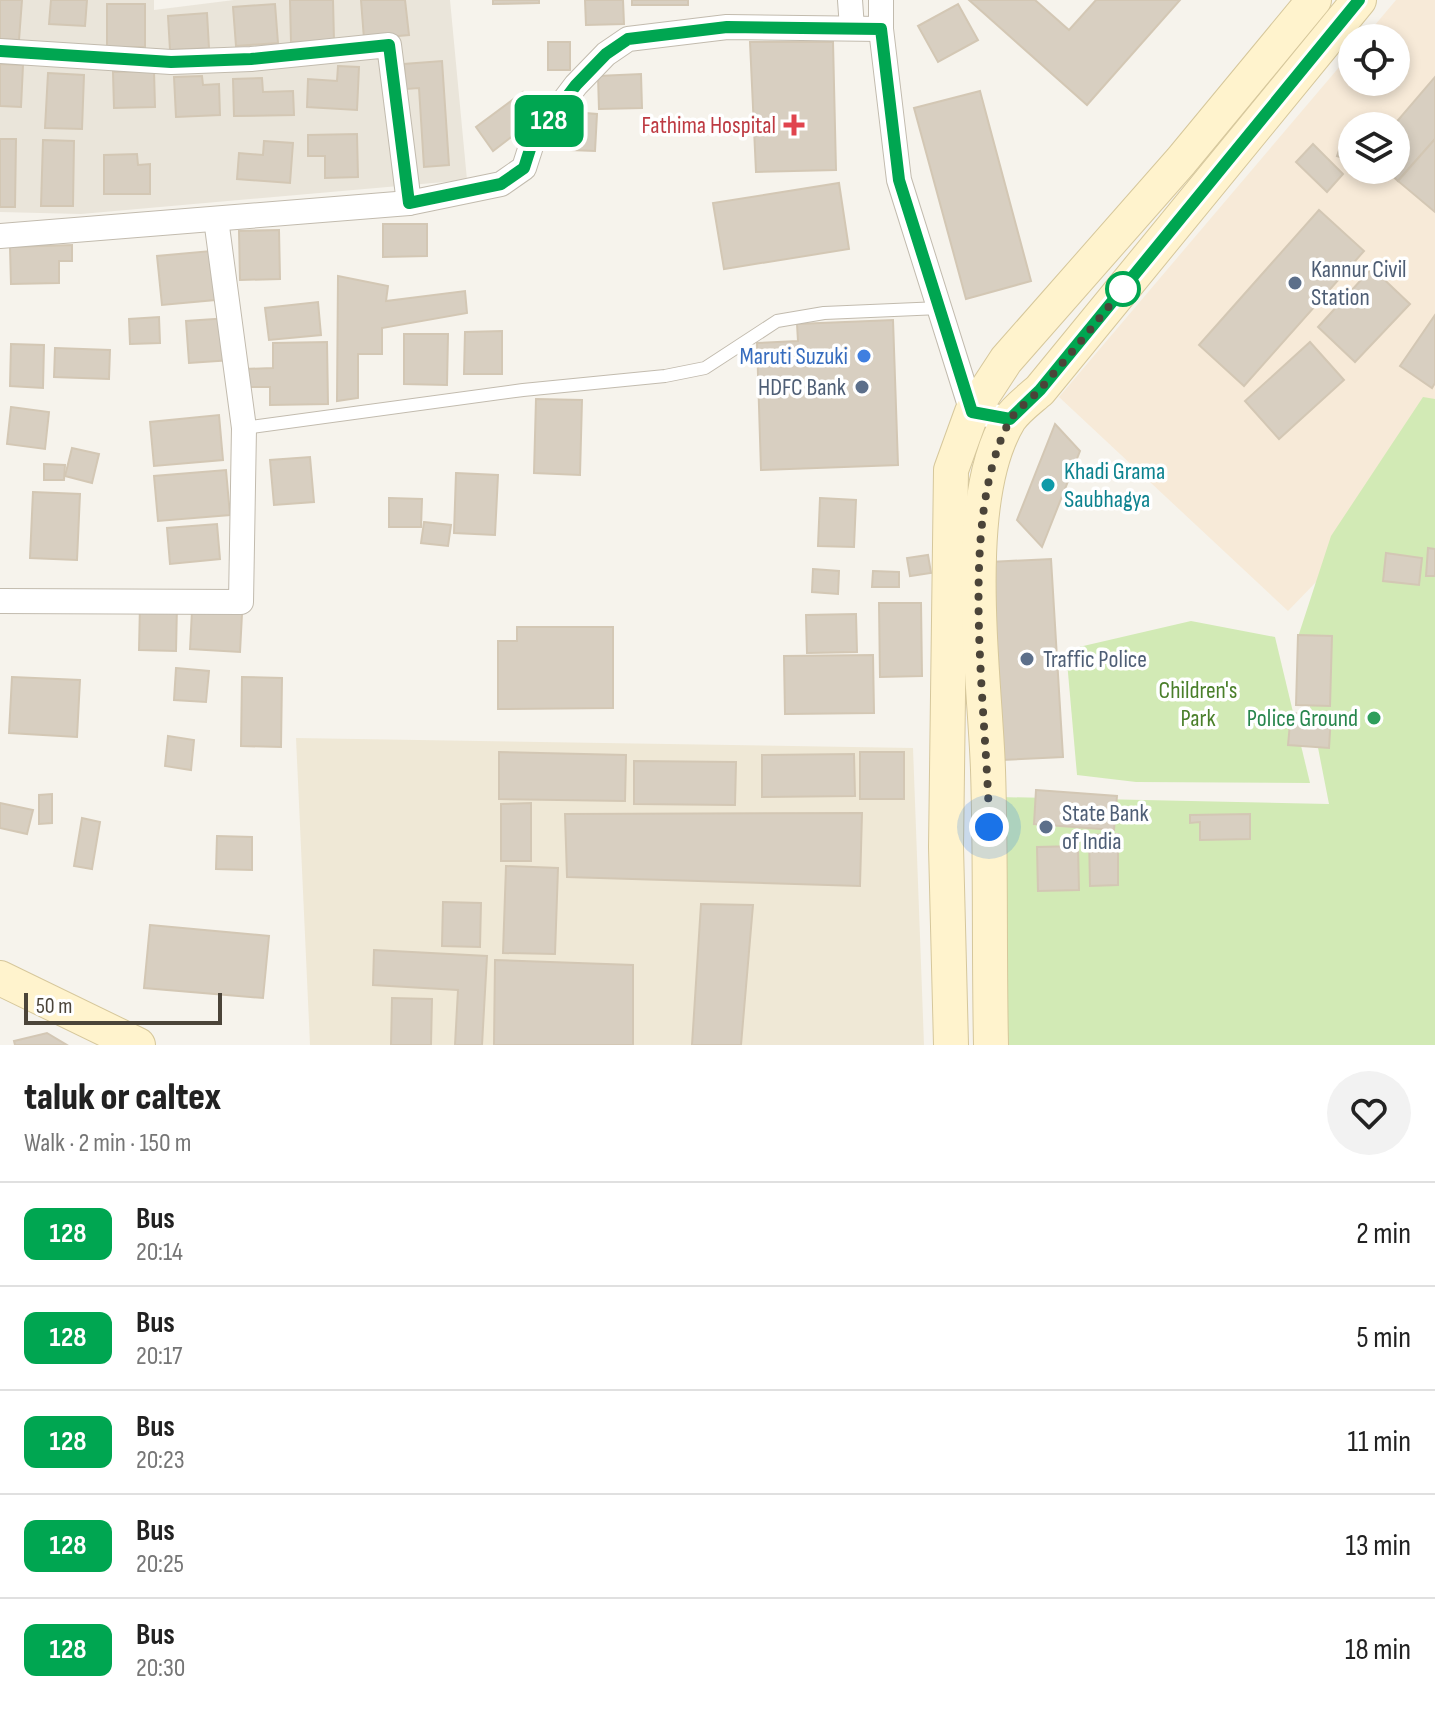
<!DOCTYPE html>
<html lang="en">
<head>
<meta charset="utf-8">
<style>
  :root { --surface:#fff; --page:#f2f2f2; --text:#222; --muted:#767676; --line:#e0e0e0 }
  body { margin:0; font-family:"Sofia Sans Condensed",sans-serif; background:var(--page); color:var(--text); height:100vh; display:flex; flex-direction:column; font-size:30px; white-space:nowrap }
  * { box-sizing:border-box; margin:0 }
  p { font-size:26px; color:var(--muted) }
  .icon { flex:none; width:44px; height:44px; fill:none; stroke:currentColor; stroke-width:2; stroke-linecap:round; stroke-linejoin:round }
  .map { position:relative; height:1045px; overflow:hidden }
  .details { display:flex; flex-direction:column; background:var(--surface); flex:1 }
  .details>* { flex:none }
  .badge { padding:0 16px; border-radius:12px; font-size:28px; line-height:52px }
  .fabs { position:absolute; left:1338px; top:24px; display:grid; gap:16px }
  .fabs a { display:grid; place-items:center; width:72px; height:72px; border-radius:50%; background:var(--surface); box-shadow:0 4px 12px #0003; font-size:40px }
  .scale { position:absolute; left:24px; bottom:20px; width:198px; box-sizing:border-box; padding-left:8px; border:4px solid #4b4439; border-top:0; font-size:22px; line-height:28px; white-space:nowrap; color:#4b4439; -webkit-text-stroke:6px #fff; paint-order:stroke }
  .you { position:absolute; width:40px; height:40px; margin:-20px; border:6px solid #fff; border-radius:50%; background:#1a73e8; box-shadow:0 0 0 12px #1a73e833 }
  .map>.badge { position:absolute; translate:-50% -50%; box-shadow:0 0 0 4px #fff }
  .round { display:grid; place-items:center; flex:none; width:84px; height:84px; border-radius:42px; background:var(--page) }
  .headline { display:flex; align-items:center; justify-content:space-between; height:136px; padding:0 24px }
  h1 { font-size:38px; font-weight:800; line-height:60px }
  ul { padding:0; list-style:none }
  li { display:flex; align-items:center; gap:24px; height:104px; padding:0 24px; border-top:2px solid var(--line) }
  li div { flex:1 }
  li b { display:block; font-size:30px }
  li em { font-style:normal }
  li .badge { min-width:88px; font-weight:700; text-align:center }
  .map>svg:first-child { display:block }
</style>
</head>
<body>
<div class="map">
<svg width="1435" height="1045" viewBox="0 0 1435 1045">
  <rect width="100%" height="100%" fill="#f6f3ec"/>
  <polygon fill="#eae5da" points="0,0 154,0 154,10 234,0 450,0 467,180 81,214 0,212"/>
  <path fill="#f7ead8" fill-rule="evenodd" d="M1396 0H1435V459L1288 611 1059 397 1352 52V82H1396V38H1364ZM1352 126H1396V170H1352Z"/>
  <polygon fill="#efe8d6" points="296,738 913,748 924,1045 310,1045"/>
  <g fill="#d2eab5">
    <polygon points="1423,397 1435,399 1435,1045 1008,1045 999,797 1329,804 1297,640 1331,536"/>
    <polygon points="1191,621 1275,637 1310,783 1136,782 1077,775 1066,650"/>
  </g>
  <g fill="#d8cfc1" stroke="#d3c7b4" stroke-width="2">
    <polygon points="0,0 22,0 19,40 0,39"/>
    <polygon points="51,0 87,0 85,26 49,24"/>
    <polygon points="290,0 333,0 334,41 291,42"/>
    <polygon points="361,0 405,0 409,35 364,39"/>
    <polygon points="493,0 539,0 539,3 493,4"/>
    <polygon points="585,0 623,0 624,24 586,25"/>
    <rect x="632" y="0" width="56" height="5"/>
    <polygon points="969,0 1035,0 1069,30 1096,0 1180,0 1087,105"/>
    <rect x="107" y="4" width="38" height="43"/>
    <polygon points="275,4 278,43 236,46 233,7"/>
    <polygon points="958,4 978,40 938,62 918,26"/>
    <polygon points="207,13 209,48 170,50 168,16"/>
    <rect x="548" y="42" width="22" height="28"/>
    <polygon points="750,42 833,42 836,170 756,172"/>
    <polygon points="442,61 449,165 424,167 419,88 406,89 404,64"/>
    <polygon points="0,64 23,65 21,107 0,106"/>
    <polygon points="338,66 359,67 357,110 307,107 308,79 337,81"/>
    <polygon points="154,71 155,107 114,108 113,72"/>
    <polygon points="48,73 84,75 82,129 45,128"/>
    <polygon points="641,74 642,108 599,109 598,76"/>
    <polygon points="202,76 203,85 219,84 220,115 176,117 174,77"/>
    <polygon points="1435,77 1435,139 1398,181 1386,170 1396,170 1396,126 1393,126"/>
    <polygon points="262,78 263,92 293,91 294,115 234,116 233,79"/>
    <polygon points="980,91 1031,281 966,299 914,108"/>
    <polygon points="523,92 540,115 493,151 476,127"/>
    <polygon points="572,112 597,114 595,151 570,150"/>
    <polygon points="357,134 358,177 325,178 325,156 308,156 308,135"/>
    <polygon points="1344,136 1352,139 1352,161 1337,156"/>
    <polygon points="0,139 16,139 15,207 0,207"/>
    <polygon points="1435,139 1435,212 1398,181"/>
    <polygon points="43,140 74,141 73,206 41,206"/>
    <polygon points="264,141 293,143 290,183 237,179 239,153 263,155"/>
    <polygon points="1313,144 1343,174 1327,192 1296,162"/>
    <polygon points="137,154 138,165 150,164 150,194 104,194 104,155"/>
    <polygon points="839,183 849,249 724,269 713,203"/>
    <polygon points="1319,210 1364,251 1244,386 1199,345"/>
    <polygon points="383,224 427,224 427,256 383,257"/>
    <polygon points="279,230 280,279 240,280 239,231"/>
    <polygon points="72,245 72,261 59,261 59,283 11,284 10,247"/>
    <polygon points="211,251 215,300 162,305 157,256"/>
    <polygon points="1372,268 1410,304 1355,362 1318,327"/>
    <polygon points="338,276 388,286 386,301 465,291 467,313 382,328 382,354 358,354 358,398 337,401"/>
    <polygon points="318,302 321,335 269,340 265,308"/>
    <polygon points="1435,315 1435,383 1432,388 1400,366"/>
    <polygon points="159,317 160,343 130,344 129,319"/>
    <polygon points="229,318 232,360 189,363 186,321"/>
    <polygon points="893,320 898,465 761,470 757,343 798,341 797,324"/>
    <polygon points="502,331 502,374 464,374 465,332"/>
    <polygon points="404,334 448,334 447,385 404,384"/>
    <polygon points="327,342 328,404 270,405 270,387 246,387 245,369 273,368 273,343"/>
    <polygon points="1310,342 1344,380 1279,439 1245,401"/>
    <polygon points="11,344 44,345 43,388 10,386"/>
    <polygon points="55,348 110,350 109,379 54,377"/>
    <polygon points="536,399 582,400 580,475 534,473"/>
    <polygon points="11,407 49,412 45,449 7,444"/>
    <polygon points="219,415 223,460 154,466 150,422"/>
    <polygon points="1055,424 1080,451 1042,547 1017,520"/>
    <polygon points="72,448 99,454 92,483 65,476"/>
    <polygon points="310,457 314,502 274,505 270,460"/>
    <polygon points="44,464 65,465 64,480 44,480"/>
    <polygon points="226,470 230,515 158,521 154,476"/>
    <polygon points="456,473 498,475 495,535 454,533"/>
    <polygon points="33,492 80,494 77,560 30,558"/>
    <polygon points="389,498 422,499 421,527 389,527"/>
    <polygon points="820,498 856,500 854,547 818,546"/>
    <polygon points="424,522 451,525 448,546 421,543"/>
    <polygon points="217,524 220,559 170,564 167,528"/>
    <polygon points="1428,548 1435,549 1435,576 1426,576"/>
    <polygon points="1386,553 1422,558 1419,585 1383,581"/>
    <polygon points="928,555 931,573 910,576 907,558"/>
    <polygon points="1051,559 1063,757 1002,760 990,562"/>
    <polygon points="813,569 839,571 838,594 812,592"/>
    <polygon points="873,571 899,572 899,587 872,587"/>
    <polygon points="879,603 921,603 922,676 880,677"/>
    <polygon points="140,604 177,605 176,651 139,650"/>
    <polygon points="192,611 242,614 240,652 190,649"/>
    <polygon points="856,614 857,652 807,653 806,615"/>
    <polygon points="517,627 613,627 613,708 498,709 498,641 517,641"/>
    <polygon points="1298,635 1332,636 1330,706 1296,705"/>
    <polygon points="873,655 874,713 785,714 784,656"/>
    <polygon points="176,668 209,671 206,702 174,700"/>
    <polygon points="12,677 80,680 77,737 9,733"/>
    <polygon points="242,677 282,678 281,747 241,746"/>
    <polygon points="1291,713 1331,716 1329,748 1288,745"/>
    <polygon points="168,736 194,740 191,770 165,766"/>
    <polygon points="499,752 626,755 625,801 499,799"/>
    <rect x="860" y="752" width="44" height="47"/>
    <polygon points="854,754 855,796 762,797 762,755"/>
    <polygon points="634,761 736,762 735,805 634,804"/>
    <polygon points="1036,790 1117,796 1114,830 1034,824"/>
    <polygon points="52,794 52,823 39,824 39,795"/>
    <polygon points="0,803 33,810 27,834 0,828"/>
    <polygon points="531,803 531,861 501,861 501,804"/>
    <polygon points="862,813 860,886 567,877 565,814"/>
    <polygon points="1250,814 1250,839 1200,840 1200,822 1190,823 1190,815"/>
    <polygon points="82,818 100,822 92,869 74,866"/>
    <polygon points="1118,834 1118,885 1090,886 1089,835"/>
    <polygon points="217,836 252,837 252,870 216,869"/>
    <polygon points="1078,846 1079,890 1038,891 1037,847"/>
    <polygon points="506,866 558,868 555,954 503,953"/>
    <polygon points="443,902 481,903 480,947 442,946"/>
    <polygon points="701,904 753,905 741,1045 692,1045"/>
    <polygon points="150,925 269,936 263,998 144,988"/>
    <polygon points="374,950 487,956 482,1045 455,1045 458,990 373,985"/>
    <polygon points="495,960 633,965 633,1045 494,1045"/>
    <polygon points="392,998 432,999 431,1045 391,1045"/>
    <polygon points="47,1033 67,1045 15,1045 14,1041"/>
  </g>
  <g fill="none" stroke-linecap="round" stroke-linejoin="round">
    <g stroke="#c2bbae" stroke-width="14">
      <polyline id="service" points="244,428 523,390 665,376 705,368 777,321 824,313 940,308"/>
    </g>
    <g stroke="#c2bbae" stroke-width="26">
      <g id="minor">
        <polyline points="850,0 852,28"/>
        <polyline points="881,0 881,29 899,180 972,412 1010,419"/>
        <polyline points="0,51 171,62 251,59 389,45 409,203"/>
        <polyline points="0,236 409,203 501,184 524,168 532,143 576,85 606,54 628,39 727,27 881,29"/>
        <polyline points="0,601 241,602 244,428 216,219"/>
      </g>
    </g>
    <g stroke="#d6c79b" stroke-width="36">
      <g id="secondary">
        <polyline points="0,978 138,1045"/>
        <polyline points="951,1045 946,847 951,470 972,412 1006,360 1181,161 1314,0"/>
        <path d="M991 1045C989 953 991 862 988 770 985 677 959 502 1009 420 1016 409 1030 399 1040 390L1359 0"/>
      </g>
    </g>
    <use href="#service" stroke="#fff" stroke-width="12"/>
    <use href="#minor" stroke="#fff" stroke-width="24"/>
    <use href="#secondary" stroke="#fff3cd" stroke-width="34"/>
  </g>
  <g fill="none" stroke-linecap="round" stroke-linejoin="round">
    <g stroke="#fff" stroke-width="18">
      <polyline id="line" points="0,51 171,62 251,59 389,45 409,203 501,184 524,168 532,143 576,85 606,54 628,39 727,27 881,29 899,180 972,412 1010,419 1040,390 1359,0"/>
    </g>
    <use href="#line" stroke="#00a651" stroke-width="12"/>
    <path stroke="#4b4439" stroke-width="8" stroke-dasharray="0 14.4" d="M989 827C988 713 956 524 1009 422 1016 409 1032 399 1042 387 1070 355 1098 320 1123 289"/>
  </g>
  <path fill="#e0444e" stroke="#fff" stroke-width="3" d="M790 113h8v8h8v8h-8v8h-8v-8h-8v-8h8z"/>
  <g fill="#5c6f8a" stroke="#fff" stroke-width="3">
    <circle cx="1295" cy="283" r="8"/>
    <circle cx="862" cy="387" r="8"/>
    <circle cx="1027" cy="659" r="8"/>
    <circle cx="1046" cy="827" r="8"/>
  </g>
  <circle fill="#fff" stroke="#00a651" stroke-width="4" cx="1123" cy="289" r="16"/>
  <circle fill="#3f7fe0" stroke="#fff" stroke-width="3" cx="864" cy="356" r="8"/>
  <circle fill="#0f9aa8" stroke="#fff" stroke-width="3" cx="1048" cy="485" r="8"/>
  <circle fill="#2e9e5b" stroke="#fff" stroke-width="3" cx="1374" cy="718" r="8"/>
  <g text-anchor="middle" stroke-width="7" stroke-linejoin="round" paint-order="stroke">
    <g font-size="24" fill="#be3a42" stroke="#fff" text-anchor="end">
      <text x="776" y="133">Fathima Hospital</text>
    </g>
    <g font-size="24" fill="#4e5e75" stroke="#fff" text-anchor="start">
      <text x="1311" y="277">Kannur Civil<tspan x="1311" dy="28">Station</tspan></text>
      <text x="846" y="395" text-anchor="end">HDFC Bank</text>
      <text x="1043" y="667">Traffic Police</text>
      <text x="1062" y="821">State Bank<tspan x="1062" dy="28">of India</tspan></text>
    </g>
    <g font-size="24" fill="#366cbe" stroke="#fff" text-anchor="end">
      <text x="848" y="364">Maruti Suzuki</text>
    </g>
    <g font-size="24" fill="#0d838f" stroke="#fff" text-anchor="start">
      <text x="1064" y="479">Khadi Grama<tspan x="1064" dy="28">Saubhagya</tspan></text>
    </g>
    <g font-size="24" fill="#4a7f2a" stroke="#fff">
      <text x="1198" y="698">Children's<tspan x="1198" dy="28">Park</tspan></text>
    </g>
    <g font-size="24" fill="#27864d" stroke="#fff" text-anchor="end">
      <text x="1358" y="726">Police Ground</text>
    </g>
  </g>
</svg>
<div class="fabs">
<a><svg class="icon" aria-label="locate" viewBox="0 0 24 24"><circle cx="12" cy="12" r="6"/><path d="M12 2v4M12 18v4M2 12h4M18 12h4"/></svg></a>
<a><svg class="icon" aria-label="layers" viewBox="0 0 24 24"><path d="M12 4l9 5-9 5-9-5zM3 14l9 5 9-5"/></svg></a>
</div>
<div class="scale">50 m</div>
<div class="you" style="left:989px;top:827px"></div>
<b class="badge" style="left:549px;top:121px;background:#00a651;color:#fff">128</b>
</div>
<section class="details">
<div class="headline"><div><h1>taluk or caltex</h1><p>Walk · 2 min · 150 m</p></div><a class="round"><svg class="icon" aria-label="heart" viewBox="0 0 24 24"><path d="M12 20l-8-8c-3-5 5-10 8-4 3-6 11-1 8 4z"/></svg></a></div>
<ul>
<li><span class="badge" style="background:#00a651;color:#fff">128</span><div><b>Bus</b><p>20:14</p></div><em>2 min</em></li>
<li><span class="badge" style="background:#00a651;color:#fff">128</span><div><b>Bus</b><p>20:17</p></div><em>5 min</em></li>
<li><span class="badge" style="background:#00a651;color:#fff">128</span><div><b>Bus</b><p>20:23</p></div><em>11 min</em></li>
<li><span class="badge" style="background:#00a651;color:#fff">128</span><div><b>Bus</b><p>20:25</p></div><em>13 min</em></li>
<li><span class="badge" style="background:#00a651;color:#fff">128</span><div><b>Bus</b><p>20:30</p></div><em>18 min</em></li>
</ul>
</section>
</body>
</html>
